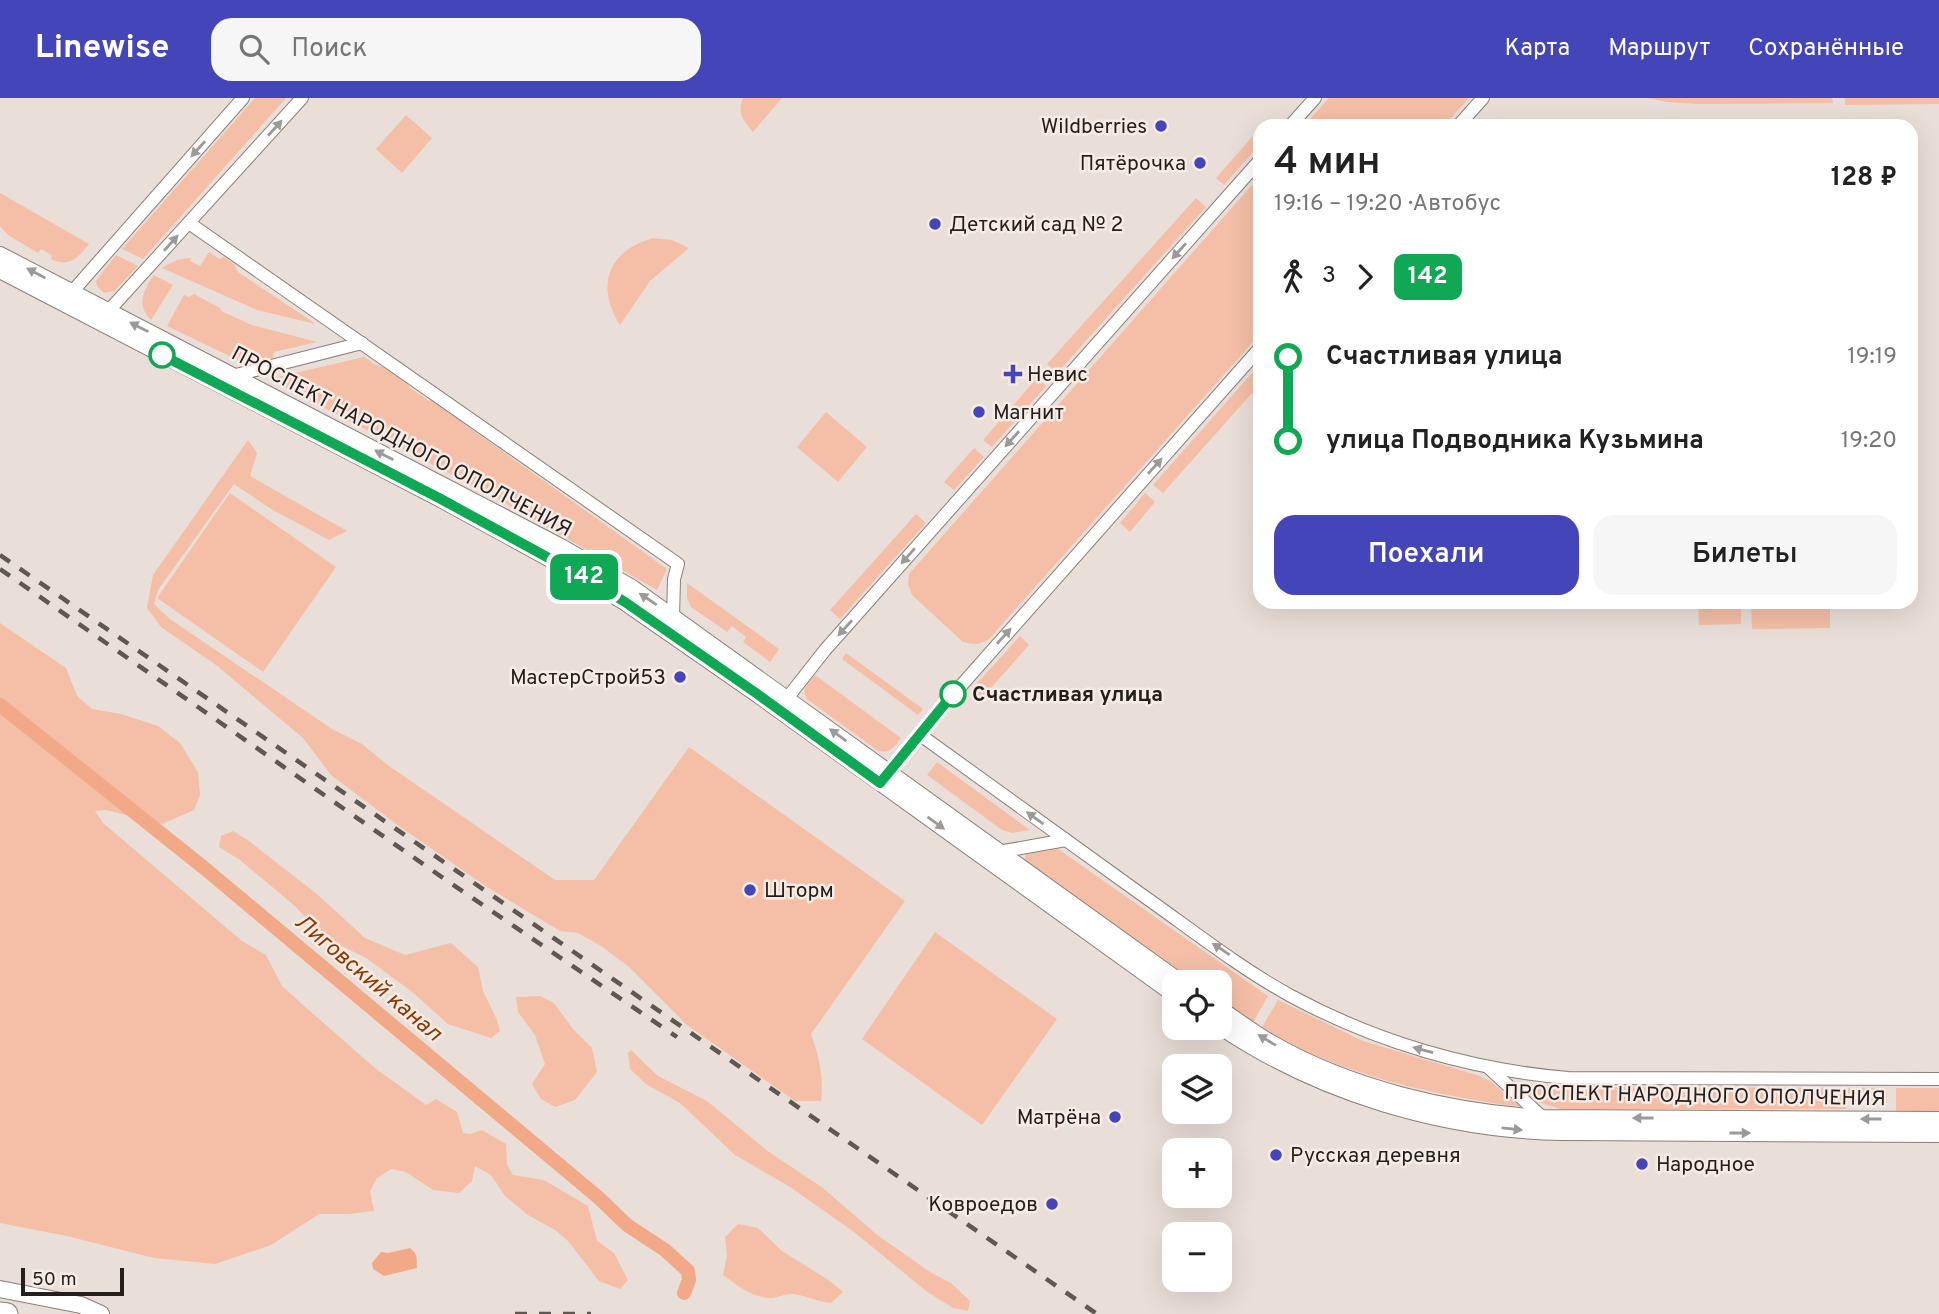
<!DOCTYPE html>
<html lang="ru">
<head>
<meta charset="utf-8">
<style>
  :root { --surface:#fff; --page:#f6f6f6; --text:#222; --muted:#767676; --accent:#4545ba }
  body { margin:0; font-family:Overpass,sans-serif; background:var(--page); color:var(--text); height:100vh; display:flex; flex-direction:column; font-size:26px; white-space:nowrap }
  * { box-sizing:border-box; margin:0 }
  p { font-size:23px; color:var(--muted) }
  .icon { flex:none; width:38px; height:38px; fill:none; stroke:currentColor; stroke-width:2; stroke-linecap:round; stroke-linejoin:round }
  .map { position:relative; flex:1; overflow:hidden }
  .side { position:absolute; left:1253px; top:21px; width:665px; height:490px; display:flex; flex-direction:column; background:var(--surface); border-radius:21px; box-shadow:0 7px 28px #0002 }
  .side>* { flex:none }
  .badge { padding:0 14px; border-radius:10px; font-size:24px; line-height:46px }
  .buttons { position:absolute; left:1162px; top:872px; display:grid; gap:14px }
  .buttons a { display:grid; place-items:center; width:70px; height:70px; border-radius:14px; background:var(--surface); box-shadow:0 7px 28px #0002; font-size:35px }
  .scale { position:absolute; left:21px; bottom:18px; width:103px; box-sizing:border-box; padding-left:7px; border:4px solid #241f1d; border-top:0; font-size:19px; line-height:24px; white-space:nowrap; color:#241f1d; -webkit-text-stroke:5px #f7ebe5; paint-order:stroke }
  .map>.badge { position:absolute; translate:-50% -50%; box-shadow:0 0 0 4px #fff }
  .legs { display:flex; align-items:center; gap:10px; height:77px; padding:0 21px; font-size:23px }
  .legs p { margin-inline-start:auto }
  .summary { display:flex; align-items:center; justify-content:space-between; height:119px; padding:0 21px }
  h1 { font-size:38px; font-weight:600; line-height:52px }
  .cta { display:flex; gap:14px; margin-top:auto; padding:14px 21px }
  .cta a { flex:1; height:80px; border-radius:21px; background:var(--accent); color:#fff; font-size:28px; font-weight:600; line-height:80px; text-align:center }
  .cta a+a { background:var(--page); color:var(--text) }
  ul { padding:0 21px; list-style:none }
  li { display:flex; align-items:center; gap:24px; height:84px; font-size:26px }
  li i { display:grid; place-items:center; width:10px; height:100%; margin:0 9px; background:currentColor }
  li i::after { content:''; width:18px; height:18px; margin:-9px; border:5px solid; border-radius:50%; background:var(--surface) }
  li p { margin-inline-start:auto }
  li:first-child i { background:linear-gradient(#0000 50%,currentColor 0) }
  li:last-child i { background:linear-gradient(currentColor 50%,#0000 0) }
  header { display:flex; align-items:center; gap:42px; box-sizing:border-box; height:98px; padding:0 35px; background:var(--accent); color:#fff }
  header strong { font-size:33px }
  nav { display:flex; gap:38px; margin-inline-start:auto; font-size:24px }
  .search { width:490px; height:63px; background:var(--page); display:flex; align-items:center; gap:18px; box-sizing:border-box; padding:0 24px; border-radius:21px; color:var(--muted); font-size:26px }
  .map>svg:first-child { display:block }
</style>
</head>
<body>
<header>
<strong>Linewise</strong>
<div class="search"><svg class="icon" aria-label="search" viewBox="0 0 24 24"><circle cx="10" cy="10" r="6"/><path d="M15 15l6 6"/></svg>Поиск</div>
<nav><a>Карта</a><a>Маршрут</a><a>Сохранённые</a></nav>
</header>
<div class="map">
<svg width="1939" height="1216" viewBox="0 0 1939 1216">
  <rect width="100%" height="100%" fill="#eaded8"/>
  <g fill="#f4bfa6">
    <polygon points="255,0 286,0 143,161 122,151"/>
    <path d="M743 0H782L753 34C743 23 737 14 743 0Z"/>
    <polygon points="1329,0 1469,0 1444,28 1304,28"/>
    <polygon points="1647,0 1832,0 1833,5 1696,6 1667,4"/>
    <polygon points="1845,0 1939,0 1939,6 1845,7"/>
    <polygon points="406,17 432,40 402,75 376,51"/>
    <polygon points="1260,30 1260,46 1224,87 1216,80"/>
    <path d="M1260 78V236L989 541C980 547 974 547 963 544L912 497 908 486 909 476Z"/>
    <path d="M0 95 89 146C78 160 69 170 51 161L52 157 41 151 38 155 8 137 0 128Z"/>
    <polygon points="1196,100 1206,109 1057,275 1047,266"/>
    <path d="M653 140 672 142 689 150 650 183 620 227C595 187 608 153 653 140Z"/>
    <path d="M209 154 219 161 224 159 234 166 238 174 316 226 257 212 162 170C172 164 179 160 191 160L190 163 200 168Z"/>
    <polygon points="116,157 138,168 114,193 104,195 97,188 96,183"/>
    <path d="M154 177 173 187 151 222C136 207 143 193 154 177Z"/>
    <path d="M194 196 220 210 221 213 252 227 317 244 274 254 273 260C261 262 250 260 238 262L167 228 184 197 189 199Z"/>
    <polygon points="364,259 376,267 400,273 409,289 429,303 438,299 463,320 463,325 667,471 657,492 496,400 269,281"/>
    <polygon points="1260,266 1260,286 1163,395 1153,387"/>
    <polygon points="1037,280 1046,288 992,349 983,342"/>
    <polygon points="826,314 867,349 838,384 797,349"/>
    <path d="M248 342 257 355 250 378 347 433 329 442 271 411 234 386 158 492 154 506 170 521 332 631 362 646 389 668 555 782H594L689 649 905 803 811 936C819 959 824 979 821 1003H795L687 927 628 868 601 848 578 835 560 833 487 789 399 728 331 677 303 640 216 567 161 529 147 510 153 477Z"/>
    <polygon points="974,350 984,359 954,392 944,384"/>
    <polygon points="230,395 336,469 263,574 157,500"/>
    <polygon points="1145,395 1155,404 1130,434 1120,425"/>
    <polygon points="916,416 926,425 840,521 830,512"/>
    <polygon points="687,485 779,551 770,564 743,544 746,539 732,528 727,534 691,509 687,500"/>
    <polygon points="1698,504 1741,504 1741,526 1699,527"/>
    <polygon points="1751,504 1830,504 1830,530 1752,531"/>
    <polygon points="0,525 66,570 77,598 92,611 121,616 158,628 180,645 198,674 200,697 194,712 162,726 106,712 95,713 103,725 242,843 266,857 282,888 302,906 375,970 426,1007 436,1001 457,1014 463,1035 470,1036 482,1032 506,1046 507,1067 513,1077 544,1082 588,1108 597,1143 614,1155 628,1182 620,1191 599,1183 568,1143 555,1132 528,1117 505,1098 491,1077 475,1068 472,1083 459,1095 433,1092 406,1074 391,1071 377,1080 370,1093 374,1113 349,1116 319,1116 271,1147 215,1166 154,1160 67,1138 0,1125"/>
    <polygon points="1020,538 1029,547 981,601 971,592"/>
    <polygon points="846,555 923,611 918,617 842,561"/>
    <path d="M815 577 901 640C894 649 890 657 877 652L807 601C800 591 809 584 815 577Z"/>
    <polygon points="937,664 1030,732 1012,735 1002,732 927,677"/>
    <polygon points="233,733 249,743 318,797 365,840 405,857 451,845 478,869 483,893 497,922 500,933 491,940 448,926 411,893 366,860 322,838 295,808 240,762 219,749 221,738"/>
    <polygon points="1058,751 1268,898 1253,924 1220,900 1220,884 1196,884 1024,763 1026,756"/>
    <polygon points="935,834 1057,921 982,1027 862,941"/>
    <polygon points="540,898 554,905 573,931 592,950 597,974 575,1002 555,1009 541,1001 532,986 545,966 535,937 518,914 516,899"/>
    <path d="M1278 902 1363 943 1480 978 1490 983 1521 1009C1431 996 1340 978 1262 929Z"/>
    <polygon points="631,952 658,978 707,1003 769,1054 823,1090 876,1136 930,1174 951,1185 970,1203 968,1213 953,1210 926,1193 854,1134 790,1089 735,1057 680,1005 646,986 630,971 628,955"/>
    <polygon points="1521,985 1567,989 1887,990 1887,1005 1846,1002 1846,1011 1560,1011 1535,1003 1519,989"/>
    <rect x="1896" y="990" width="43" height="24"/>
    <path d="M738 1126 758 1130 782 1153 830 1183 843 1194 831 1205C818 1204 810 1199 799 1197 786 1194 782 1199 772 1200 752 1200 738 1188 723 1177L727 1157 725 1139Z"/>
  </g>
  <path fill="#f1a987" d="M410 1150C419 1157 416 1161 417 1170L384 1178 373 1171 372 1165 381 1154 388 1155Z"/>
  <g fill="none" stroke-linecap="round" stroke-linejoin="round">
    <polyline stroke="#f1a987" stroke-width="14" points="0,607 203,769 599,1100 627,1127 665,1152 688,1173 689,1182 684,1195"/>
    <g stroke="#8a7f7a" stroke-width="14">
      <g id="minor">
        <polyline points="1290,28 1315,0"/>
        <polyline points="1458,28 1483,0"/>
        <polyline points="189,125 678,466 674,481 673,519"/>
        <polyline points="71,201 72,194 243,0"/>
        <polyline points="103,219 302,0"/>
        <polyline points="232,278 362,245"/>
        <polyline points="781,608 825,552 1260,62"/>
        <path d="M919 636C992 689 1065 742 1138 794 1188 829 1238 869 1291 898 1376 944 1472 972 1568 980L1939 981"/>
        <polyline points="885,680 959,590 1260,250"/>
        <polyline points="998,754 1066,742"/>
        <polyline points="1489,970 1543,1020"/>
      </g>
    </g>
    <g stroke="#8a7f7a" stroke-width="18">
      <g id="secondary">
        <polyline points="0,157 559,448 632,490 1180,884"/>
        <polyline points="0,172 439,400 589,482 625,504 756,595 1174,896"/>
        <path d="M1220 911C1236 922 1252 934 1269 944 1350 991 1450 1014 1543 1020L1939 1022"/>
        <path d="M1220 928C1319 995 1443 1032 1563 1034L1939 1036"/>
        <polyline points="0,1191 81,1207 101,1216"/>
      </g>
    </g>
    <g stroke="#8a7f7a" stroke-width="23">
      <polyline id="motorway" points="0,1215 7,1216"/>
    </g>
    <use href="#minor" stroke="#fff" stroke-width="12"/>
    <use href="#secondary" stroke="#fff" stroke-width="16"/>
    <use href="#motorway" stroke="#fff" stroke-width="21"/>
    <g stroke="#5e5754" stroke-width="4.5" stroke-dasharray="12 12" stroke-linecap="butt">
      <polyline points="0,457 1097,1216"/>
      <polyline points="0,471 446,782 677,939"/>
      <polyline points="515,1216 591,1216"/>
    </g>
  </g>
  <defs><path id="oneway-solid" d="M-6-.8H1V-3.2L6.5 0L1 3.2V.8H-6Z" transform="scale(1.75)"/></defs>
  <g fill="#9c9a99">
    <use href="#oneway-solid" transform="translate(275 30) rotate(-48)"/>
    <use href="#oneway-solid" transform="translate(198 51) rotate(132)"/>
    <use href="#oneway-solid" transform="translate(171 145) rotate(-48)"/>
    <use href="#oneway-solid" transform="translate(1179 153) rotate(132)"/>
    <use href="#oneway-solid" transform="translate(36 175) rotate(-152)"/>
    <use href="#oneway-solid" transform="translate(139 229) rotate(-153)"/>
    <use href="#oneway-solid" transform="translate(1012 341) rotate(132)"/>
    <use href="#oneway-solid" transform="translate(384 357) rotate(-153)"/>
    <use href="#oneway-solid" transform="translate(1155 368) rotate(-48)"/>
    <use href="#oneway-solid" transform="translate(908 458) rotate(131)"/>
    <use href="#oneway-solid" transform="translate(648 501) rotate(-146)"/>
    <use href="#oneway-solid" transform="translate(845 530) rotate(132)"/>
    <use href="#oneway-solid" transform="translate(1004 538) rotate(-48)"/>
    <use href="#oneway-solid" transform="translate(838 637) rotate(-144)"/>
    <use href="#oneway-solid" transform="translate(1035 720) rotate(-144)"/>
    <use href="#oneway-solid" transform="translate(936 725) rotate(36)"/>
    <use href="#oneway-solid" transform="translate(1221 851) rotate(-146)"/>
    <use href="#oneway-solid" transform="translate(1267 942) rotate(-149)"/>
    <use href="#oneway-solid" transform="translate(1423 952) rotate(-165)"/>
    <use href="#oneway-solid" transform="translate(1643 1020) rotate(-180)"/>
    <use href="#oneway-solid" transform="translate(1871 1021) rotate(-180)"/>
    <use href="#oneway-solid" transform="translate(1512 1031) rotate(6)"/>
    <use href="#oneway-solid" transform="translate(1740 1035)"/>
  </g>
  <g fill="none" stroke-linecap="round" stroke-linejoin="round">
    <g stroke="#fff" stroke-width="16">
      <polyline id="line-1" points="162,257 439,400 589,482 625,504 756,595 880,685 953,596"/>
    </g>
    <use href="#line-1" stroke="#10a855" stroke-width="10"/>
  </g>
  <g fill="#4545ba" stroke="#f7ebe5" stroke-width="2.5">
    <circle cx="1161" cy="28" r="7"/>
    <circle cx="1200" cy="65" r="7"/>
    <circle cx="935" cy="126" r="7"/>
    <path d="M1009.5 265.5h7v7h7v7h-7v7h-7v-7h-7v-7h7z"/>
    <circle cx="979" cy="314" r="7"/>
    <circle cx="680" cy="579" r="7"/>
    <circle cx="750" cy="792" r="7"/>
    <circle cx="1115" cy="1019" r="7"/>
    <circle cx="1276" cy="1057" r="7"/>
    <circle cx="1642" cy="1066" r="7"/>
    <circle cx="1052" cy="1106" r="7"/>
  </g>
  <g fill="#fff" stroke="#10a855" stroke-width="3.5">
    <circle cx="162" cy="257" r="12"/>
    <circle cx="953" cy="596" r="12"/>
  </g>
  <g text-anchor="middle" stroke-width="5" stroke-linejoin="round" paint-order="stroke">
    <g font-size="21" fill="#241f1d" stroke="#f7ebe5" text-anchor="start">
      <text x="1147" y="35" text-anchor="end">Wildberries</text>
      <text x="1186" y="72" text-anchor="end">Пятёрочка</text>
      <text x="949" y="133">Детский сад № 2</text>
      <text x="1027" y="283">Невис</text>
      <text x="993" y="321">Магнит</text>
      <text x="666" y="586" text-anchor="end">МастерСтрой53</text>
      <text x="764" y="799">Шторм</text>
      <text x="1101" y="1026" text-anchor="end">Матрёна</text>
      <text x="1290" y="1064">Русская деревня</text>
      <text x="1656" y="1073">Народное</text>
      <text x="1038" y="1113" text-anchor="end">Ковроедов</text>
    </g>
    <g font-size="21" fill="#241f1d" stroke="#f7ebe5">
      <text transform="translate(402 343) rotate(28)" y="7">ПРОСПЕКТ НАРОДНОГО ОПОЛЧЕНИЯ</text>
      <text transform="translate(1695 997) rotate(1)" y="7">ПРОСПЕКТ НАРОДНОГО ОПОЛЧЕНИЯ</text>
    </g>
    <g font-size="21" font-weight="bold" fill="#241f1d" stroke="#f7ebe5" text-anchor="start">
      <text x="972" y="603">Счастливая улица</text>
    </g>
    <g font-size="23" font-style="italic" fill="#8c3900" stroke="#f7ebe5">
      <text transform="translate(369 879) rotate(40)" y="8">Лиговский канал</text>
    </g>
  </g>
</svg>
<div class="buttons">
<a><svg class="icon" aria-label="locate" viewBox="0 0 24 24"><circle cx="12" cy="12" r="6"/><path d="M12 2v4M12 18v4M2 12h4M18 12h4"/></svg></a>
<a><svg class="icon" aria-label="layers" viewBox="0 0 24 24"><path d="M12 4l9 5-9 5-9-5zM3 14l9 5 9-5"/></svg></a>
<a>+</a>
<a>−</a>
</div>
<div class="scale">50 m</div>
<b class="badge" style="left:584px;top:479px;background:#10a855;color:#fff">142</b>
<section class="side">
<div class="summary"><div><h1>4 мин</h1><p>19:16 – 19:20 · Автобус</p></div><b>128 ₽</b></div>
<div class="legs"><svg class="icon" aria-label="walk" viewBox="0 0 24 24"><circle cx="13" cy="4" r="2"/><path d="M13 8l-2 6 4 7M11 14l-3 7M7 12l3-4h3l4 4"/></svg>3<svg class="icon" aria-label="forward" viewBox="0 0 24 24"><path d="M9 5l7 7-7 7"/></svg><b class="badge" style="background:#10a855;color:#fff">142</b></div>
<ul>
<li><i style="color:#10a855"></i><b>Счастливая улица</b><p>19:19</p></li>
<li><i style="color:#10a855"></i><b>улица Подводника Кузьмина</b><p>19:20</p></li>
</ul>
<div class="cta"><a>Поехали</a><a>Билеты</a></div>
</section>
</div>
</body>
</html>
